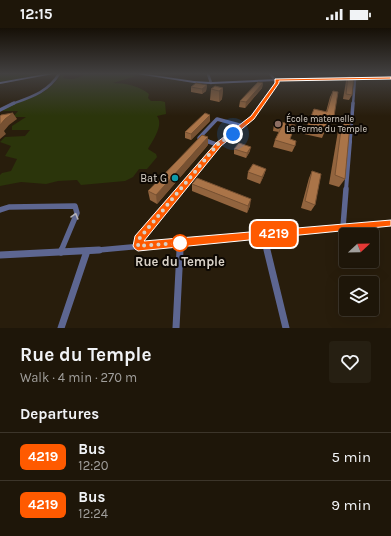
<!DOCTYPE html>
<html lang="en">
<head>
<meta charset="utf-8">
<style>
  :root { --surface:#1e1609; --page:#261f12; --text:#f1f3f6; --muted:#a19f9c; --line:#3c352a }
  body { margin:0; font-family:Karla,sans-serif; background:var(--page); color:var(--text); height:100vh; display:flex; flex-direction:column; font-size:15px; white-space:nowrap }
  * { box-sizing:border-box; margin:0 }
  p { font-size:13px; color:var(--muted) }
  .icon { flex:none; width:22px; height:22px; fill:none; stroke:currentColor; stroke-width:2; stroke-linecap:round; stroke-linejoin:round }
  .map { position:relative; height:300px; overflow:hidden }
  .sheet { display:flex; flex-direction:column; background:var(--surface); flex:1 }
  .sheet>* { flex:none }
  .badge { padding:0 8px; border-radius:6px; font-size:14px; line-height:26px }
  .needle { width:26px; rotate:68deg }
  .tools { position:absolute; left:339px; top:200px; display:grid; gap:8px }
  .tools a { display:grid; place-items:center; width:40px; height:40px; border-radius:4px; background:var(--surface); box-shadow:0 4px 16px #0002,0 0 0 1px var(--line); font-size:20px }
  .you { position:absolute; width:20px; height:20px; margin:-10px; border:3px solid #fff; border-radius:50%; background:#1a73e8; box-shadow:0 0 0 6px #1a73e833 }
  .map>.badge { position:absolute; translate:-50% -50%; box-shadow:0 0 0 2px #fff }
  h2 { padding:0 20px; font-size:15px; line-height:36px }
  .round { display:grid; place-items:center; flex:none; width:42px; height:42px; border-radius:4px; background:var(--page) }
  .head { display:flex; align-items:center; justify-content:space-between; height:68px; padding:0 20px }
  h1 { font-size:19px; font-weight:700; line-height:30px }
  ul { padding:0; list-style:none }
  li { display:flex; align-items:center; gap:12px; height:48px; padding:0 20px; border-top:1px solid var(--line) }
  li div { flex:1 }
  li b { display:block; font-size:15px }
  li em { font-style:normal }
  li .badge { min-width:44px; font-weight:700; text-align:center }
  .status { display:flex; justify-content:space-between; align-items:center; height:28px; padding:0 20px; background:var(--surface); direction:ltr }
  .status svg { height:11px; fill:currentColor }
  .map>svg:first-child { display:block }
</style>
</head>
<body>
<div class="status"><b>12:15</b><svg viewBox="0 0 49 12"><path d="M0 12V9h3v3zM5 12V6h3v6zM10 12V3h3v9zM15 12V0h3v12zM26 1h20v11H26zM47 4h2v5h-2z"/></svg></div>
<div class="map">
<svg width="391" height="300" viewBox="0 0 391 300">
  <rect width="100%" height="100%" fill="#281d0c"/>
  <g fill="#2b350b">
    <polygon points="0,46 46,46 0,54"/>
    <path d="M65 46 63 50C72 52 77 51 84 47H74L77 46H119L136 48 113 55C125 55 140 58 149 66L148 70 151 73H161L165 74 166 86 157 88C164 97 153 112 148 121L156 126 157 129 147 141H139L133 149 125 153 81 157 77 152 58 153 46 156 21 154 0 158V147L2 145 11 143 17 131 5 128 11 118 0 114 5 109 25 108 30 102H12V98L26 89H13L18 83H3L4 80C26 70 46 69 61 47Z"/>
  </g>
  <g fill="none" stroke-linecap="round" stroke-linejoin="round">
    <g stroke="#5d6691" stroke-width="2.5">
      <polyline points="208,46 211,55"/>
      <polyline points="386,46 391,49"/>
      <polyline points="350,48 355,52 353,76"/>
      <path d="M12 76C31 69 48 64 59 46"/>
      <polyline points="261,76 277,54 270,46"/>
    </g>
    <g stroke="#5d6691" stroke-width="3.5">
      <polyline points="0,82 14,75"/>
      <polyline points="210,114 199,110 217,91 243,98"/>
      <polyline points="221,114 252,89 262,75"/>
      <polyline points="350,114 353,75"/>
    </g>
    <g stroke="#5d6691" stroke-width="4">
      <polyline points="207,113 218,117"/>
      <polyline points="180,162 222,113"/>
      <polyline points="346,162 350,113"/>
    </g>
    <g stroke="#5d6691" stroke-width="5.5">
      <polyline points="0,182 9,179 75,178 77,185 61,223"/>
      <polyline points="343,199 346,161"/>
      <polyline points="263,207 267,223"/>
      <polyline points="138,218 139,211 181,161"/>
      <polyline points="88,223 391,195"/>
      <polyline points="180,223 180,215"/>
    </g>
    <g stroke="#5d6691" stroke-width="7">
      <polyline points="267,222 286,300"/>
      <polyline points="61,224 62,222"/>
      <polyline points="0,227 99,222"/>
      <polyline points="61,300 87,223"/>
      <polyline points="176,300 180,222"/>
    </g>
    <g fill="#818ed2" fill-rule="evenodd">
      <polygon points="45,46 53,46 0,56 0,54"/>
      <polygon points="137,46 146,46 194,53 211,54 298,50 391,49 391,51 298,52 211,56 194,55"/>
    </g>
  </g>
  <g fill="#92643e">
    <polygon points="348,48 352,67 349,72 343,71 346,53"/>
    <polygon points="263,55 262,60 245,80 239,79 240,73"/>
    <polygon points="207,57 206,63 202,66 191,64 191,59"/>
    <polygon points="223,60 222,71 219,74 210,72 211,61"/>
    <polygon points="333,63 334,88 331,94 328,93 325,103 322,110 304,106 314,81 326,84 330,69"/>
    <polygon points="210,93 191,112 185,110 185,104"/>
    <polygon points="342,94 345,151 339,159 329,156 338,103"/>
    <polygon points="274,96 295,97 290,111 295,118 292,124 273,119 275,112 279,104 273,103"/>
    <polygon points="208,117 157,176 150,172 148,163"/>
    <polygon points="234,121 250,123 246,130 234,126"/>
    <polygon points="266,141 264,147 260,156 247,151 248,144"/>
    <polygon points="312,143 315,177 311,183 301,180 309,150"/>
    <polygon points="192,156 250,178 247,185 192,163"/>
  </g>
  <g fill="#775132">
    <polygon points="263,55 262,60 245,80 246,74"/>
    <polygon points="207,57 206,63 202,66 202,61"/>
    <polygon points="223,60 222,71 219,74 219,63"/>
    <polygon points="13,85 17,91 9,97 4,103 6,106 0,111 0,97 5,91"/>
    <polygon points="210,87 210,93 191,112 191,106"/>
    <polygon points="208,109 208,117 157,176 156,167"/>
    <polygon points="251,119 250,123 246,130 247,125"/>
    <polygon points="266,141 264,147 260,156 262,149"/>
    <polygon points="251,171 250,178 247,185 248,178"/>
  </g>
  <g fill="#aa7448" stroke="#775132">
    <polygon points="348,48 354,49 352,67 346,66"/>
    <polygon points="258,54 263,55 246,74 240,73"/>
    <polygon points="196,55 207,57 202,61 191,59"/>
    <polygon points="215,58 223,60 219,63 211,61"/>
    <polygon points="333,63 338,64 334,88 329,87 325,103 307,99 314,81 327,84"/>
    <polygon points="13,85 5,91 0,97 0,88 1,87"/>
    <polygon points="205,85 210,87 191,106 185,104"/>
    <polygon points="276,93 295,97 290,111 296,113 295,118 275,112 282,98 274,96"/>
    <polygon points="342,94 350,96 345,151 335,147"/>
    <polygon points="202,107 208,109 156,167 148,163"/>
    <polygon points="239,115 251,119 247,125 234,121"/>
    <polygon points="253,136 266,141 262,149 248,144"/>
    <polygon points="312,143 321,146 315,177 305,173"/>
    <polygon points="197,150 251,171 248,178 192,156"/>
  </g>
  <defs><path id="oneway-chevron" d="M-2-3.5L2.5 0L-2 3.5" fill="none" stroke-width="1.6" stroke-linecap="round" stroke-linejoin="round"/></defs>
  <use stroke="#b3b1b7" href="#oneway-chevron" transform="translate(75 188) rotate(-74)"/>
  <linearGradient id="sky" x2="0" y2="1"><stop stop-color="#161007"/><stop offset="0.52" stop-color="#424040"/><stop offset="1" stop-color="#424040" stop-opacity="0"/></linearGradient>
  <rect width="391" height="88" fill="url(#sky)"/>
  <polygon fill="#ff5a00" stroke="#fff" points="391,49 391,51 279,53 279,55 254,91 221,118 144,213 391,192 391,198 138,223 135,221 133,218 135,208 216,115 251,88 275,55 275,51"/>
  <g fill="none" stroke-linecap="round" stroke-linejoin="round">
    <polyline stroke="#d8d1c7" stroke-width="4" stroke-dasharray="0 7.2" points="180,215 138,218 139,211 218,116 233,106"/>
  </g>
  <circle fill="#8d6e63" stroke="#0d0803" stroke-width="1.5" cx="278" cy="96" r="4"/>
  <circle fill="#0f9aa8" stroke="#0d0803" stroke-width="1.5" cx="175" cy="150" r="4"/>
  <circle fill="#fff" stroke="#ff5a00" stroke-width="2" cx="180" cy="215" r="8"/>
  <g text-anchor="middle" stroke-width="4" stroke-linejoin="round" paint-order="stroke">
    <g font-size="9" fill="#d8d1c7" stroke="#0d0803" text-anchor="start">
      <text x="286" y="94">École maternelle<tspan x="286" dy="10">La Ferme du Temple</tspan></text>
    </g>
    <g font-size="11" fill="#d8d1c7" stroke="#0d0803" text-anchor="end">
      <text x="167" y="154">Bat G</text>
    </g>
    <g font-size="13" font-weight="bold" fill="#d8d1c7" stroke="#0d0803">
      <text x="180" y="238">Rue du Temple</text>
    </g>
  </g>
</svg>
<div class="tools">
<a><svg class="needle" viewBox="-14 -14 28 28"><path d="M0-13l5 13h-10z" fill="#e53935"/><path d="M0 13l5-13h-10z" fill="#a19f9c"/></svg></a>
<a><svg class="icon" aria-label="layers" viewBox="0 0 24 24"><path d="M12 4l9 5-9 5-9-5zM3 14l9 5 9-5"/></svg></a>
</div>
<div class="you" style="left:233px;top:106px"></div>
<b class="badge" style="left:274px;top:206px;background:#ff5a00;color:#fff">4219</b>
</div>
<section class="sheet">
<div class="head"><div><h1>Rue du Temple</h1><p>Walk · 4 min · 270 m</p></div><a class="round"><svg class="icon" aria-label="heart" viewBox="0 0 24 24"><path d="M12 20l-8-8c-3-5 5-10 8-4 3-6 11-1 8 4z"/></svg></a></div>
<h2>Departures</h2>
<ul>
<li><span class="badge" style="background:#ff5a00;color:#fff">4219</span><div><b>Bus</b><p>12:20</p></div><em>5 min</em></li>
<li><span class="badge" style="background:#ff5a00;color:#fff">4219</span><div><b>Bus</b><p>12:24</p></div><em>9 min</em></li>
</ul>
</section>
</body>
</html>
